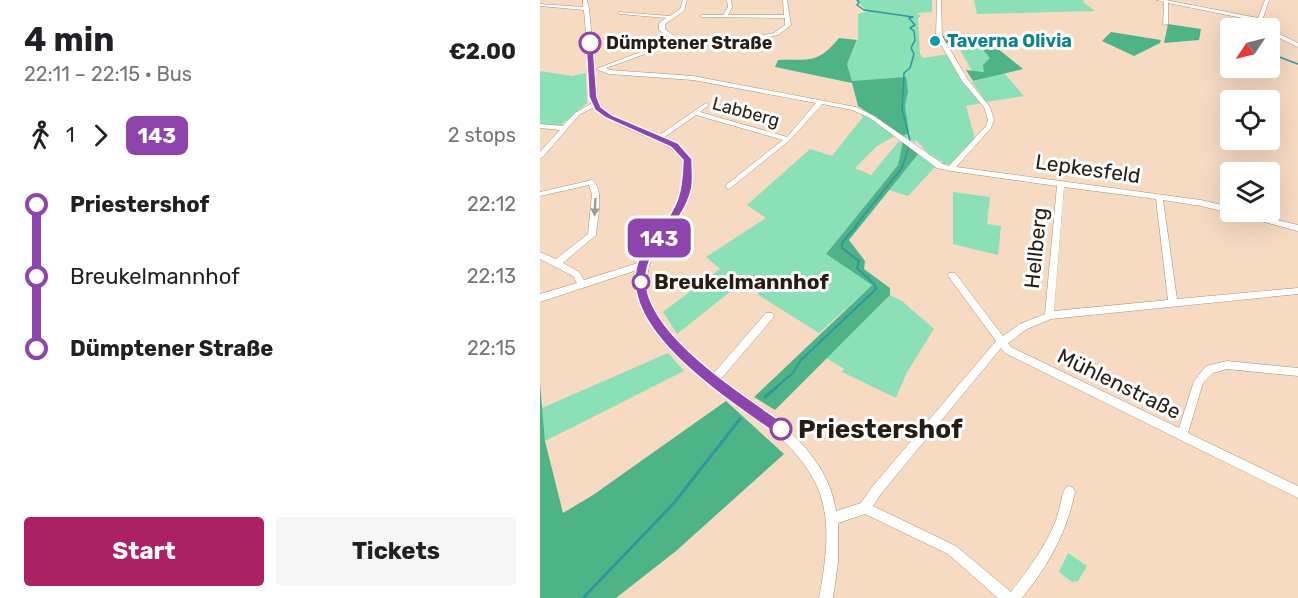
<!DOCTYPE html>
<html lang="en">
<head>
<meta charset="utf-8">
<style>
  :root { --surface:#fff; --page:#f6f6f6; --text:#202124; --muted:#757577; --accent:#ab2164 }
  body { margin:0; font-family:Rubik,sans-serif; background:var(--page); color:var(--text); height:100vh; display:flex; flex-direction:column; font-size:22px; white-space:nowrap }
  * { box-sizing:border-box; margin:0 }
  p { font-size:20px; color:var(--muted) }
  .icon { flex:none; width:33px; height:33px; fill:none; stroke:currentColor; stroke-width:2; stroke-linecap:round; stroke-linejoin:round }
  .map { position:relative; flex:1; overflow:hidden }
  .drawer { display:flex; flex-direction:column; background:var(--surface); width:540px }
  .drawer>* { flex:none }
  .badge { padding:0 12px; border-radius:9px; font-size:21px; line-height:39px }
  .needle { width:39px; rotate:235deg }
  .buttons { position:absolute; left:680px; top:18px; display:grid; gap:12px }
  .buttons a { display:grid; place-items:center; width:60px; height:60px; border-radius:6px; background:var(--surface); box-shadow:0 6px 24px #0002; font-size:30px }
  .map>.badge { position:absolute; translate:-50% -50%; box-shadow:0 0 0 3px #fff }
  .legs { display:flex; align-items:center; gap:9px; height:66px; padding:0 24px; font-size:20px }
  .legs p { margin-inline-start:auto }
  .head { display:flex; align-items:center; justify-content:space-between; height:102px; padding:0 24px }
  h1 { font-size:33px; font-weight:700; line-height:45px }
  .cta { display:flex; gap:12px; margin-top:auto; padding:12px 24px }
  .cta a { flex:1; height:69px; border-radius:6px; background:var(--accent); color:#fff; font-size:24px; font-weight:700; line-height:69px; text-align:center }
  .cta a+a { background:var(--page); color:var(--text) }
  ul { padding:0 24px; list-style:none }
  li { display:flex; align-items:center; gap:21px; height:72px; font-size:22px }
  li i { display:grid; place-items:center; width:9px; height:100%; margin:0 8px; background:currentColor }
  li i::after { content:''; width:15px; height:15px; margin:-8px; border:4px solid; border-radius:50%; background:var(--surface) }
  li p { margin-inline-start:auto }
  li:first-child i { background:linear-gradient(#0000 50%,currentColor 0) }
  li:last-child i { background:linear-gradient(currentColor 50%,#0000 0) }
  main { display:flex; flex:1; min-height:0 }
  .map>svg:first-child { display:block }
</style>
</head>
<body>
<main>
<section class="drawer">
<div class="head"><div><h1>4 min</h1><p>22:11 – 22:15 · Bus</p></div><b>€2.00</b></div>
<div class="legs"><svg class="icon" aria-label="walk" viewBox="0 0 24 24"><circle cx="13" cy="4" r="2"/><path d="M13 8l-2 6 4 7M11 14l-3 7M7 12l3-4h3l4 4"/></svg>1<svg class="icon" aria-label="forward" viewBox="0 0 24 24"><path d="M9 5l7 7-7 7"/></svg><b class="badge" style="background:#8e44ad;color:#fff">143</b><p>2 stops</p></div>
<ul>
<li><i style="color:#8e44ad"></i><b>Priestershof</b><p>22:12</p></li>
<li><i style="color:#8e44ad"></i><span>Breukelmannhof</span><p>22:13</p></li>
<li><i style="color:#8e44ad"></i><b>Dümptener Straße</b><p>22:15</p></li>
</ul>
<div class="cta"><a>Start</a><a>Tickets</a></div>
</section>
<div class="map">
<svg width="758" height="598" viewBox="0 0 758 598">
  <rect width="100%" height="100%" fill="#f6dac2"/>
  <g fill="#8be0b7">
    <polygon points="316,0 392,0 392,12 377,13 381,16 378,18 380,54 383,58 408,54 424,82 442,103 426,106 435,139 411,164 400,165 403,162 390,155 376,140 374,142 363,136 368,133 312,81 307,64 318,39 318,14 327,11"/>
    <polygon points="434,0 544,0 543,2 555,11 437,14"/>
    <polygon points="439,45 451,58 444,72 432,71 419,48"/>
    <polygon points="0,71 32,76 46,73 47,103 21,125 0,125"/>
    <polygon points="464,73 484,96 446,102 432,82"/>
    <polygon points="318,111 357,135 337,146 315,168 331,175 359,141 363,143 358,165 286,254 332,285 279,333 217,294 227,286 210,276 137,334 123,312 180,269 166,257 226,218 207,205 270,149 292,156 323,117"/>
    <polygon points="379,153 396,166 368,196 349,190"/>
    <polygon points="413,192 450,197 447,224 461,226 458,255 413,244"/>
    <polygon points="350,295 362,301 394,329 367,372 356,398 302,372 304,369 286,358"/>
    <polygon points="128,353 144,371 5,441 2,408"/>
    <polygon points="528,553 547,566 538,581 532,582 519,572"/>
  </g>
  <g fill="#4eb488">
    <polygon points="628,24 661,29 659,40 624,43"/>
    <polygon points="571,32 621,40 620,43 594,56 562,41"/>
    <polygon points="402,36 447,36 457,48 483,69 433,81 426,70 444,72 443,65 450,58 439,45 414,49 409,43 404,43"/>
    <path d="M299 38 317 40 307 64 312 81 366 77 368 91 365 106 369 133 363 136 318 106 312 83 235 67 238 60C270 59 278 64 299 38Z"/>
    <polygon points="363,141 379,153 309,240 325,261 324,269 350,288 350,295 235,410 214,397 332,285 286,254 358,165"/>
    <polygon points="0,383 5,441 23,513 53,495 186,401 244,454 136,551 76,598 0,598"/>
  </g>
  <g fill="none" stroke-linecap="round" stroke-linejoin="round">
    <g stroke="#2f989c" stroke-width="1.5">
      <polyline points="317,0 319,2 317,5 324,10 373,17 369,18 375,25 370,28 374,31 375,40 371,48 374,54 370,68 364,73 362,110 370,140"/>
      <polyline points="734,55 758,64"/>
      <polyline points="316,225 362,168 369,146"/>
    </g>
    <polyline stroke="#2f989c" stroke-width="2" points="235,388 252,374 261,360 336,289 335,285 317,268 319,261 302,248 302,243 318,224"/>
    <g stroke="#2f989c" stroke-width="3">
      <polyline points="225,397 237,387"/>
      <polyline points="43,598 134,503 200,419"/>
    </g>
    <g stroke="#a88f78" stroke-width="1">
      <g id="minor">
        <path d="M43 0H47L49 9 58 104C74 121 97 126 118 136L166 103 169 105 160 112 247 137 276 103 153 80 69 74 56 69 119 45 137 43 119 30V23L126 18 81 14H79V12L130 16 140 9 143 0H147L144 11 125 24V29L143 43 207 38 234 33 245 25V18L162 17 160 16 162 15H183L188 7 187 0H191L192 7 188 15H244L243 0H247L251 25 238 35 207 42 122 48 66 68 70 70 153 76 316 107 334 116 403 164 409 166 446 126 448 120 444 107 422 81 396 36 397 0H401L402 36 428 80 450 107 454 120 451 128 416 167 661 200 690 207V212H693L690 213 661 206 623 200 637 299 758 288V294L511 319 487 329 468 343 471 347 639 428 654 381 666 366 687 361 758 368V376L687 369 673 373 663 383 648 433 758 486V498L465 353 461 348 340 495 333 506 416 546 471 592C488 570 506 546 516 520 520 509 521 498 525 488L529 486 533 488 535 492C527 532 508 566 482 598H458L408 554 325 514 298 523V562L293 598H279C286 560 293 518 275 482 262 457 242 438 221 421 194 399 162 383 138 357 131 349 125 341 119 332 105 312 95 294 100 269L0 302V294L37 283 33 276 0 259V252L16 259 48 234 52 194 49 185 0 196V192L52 180C65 188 57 221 56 235L23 263 39 272 44 280 101 262C114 236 137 213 143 183 145 176 144 167 144 159 117 133 78 133 54 107L39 115 2 158H0V152L20 130 0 128V124L23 126 35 113 52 103 44 10 0 6V4L43 7ZM282 104 312 110 330 118 397 168 411 171 517 186 505 314 480 324 463 336 415 273H409L408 275 409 277 456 341 332 487 321 503 296 511C287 449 228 413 180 380L232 319 234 316 232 313H226L173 374C155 361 140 346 127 328 122 321 115 314 111 305 103 287 107 265 117 248 129 226 147 208 151 182 152 175 151 166 151 159L140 148 123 138 156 115 243 140 186 185 185 187 189 189 250 140ZM524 187 616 199 628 300 514 311Z"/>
        <polygon points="617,0 626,0 718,18 725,0 729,0 721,24 727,28 721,28 716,25 717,21 628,3 628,24 623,25 624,2"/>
        <polygon points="729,29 758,43 758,47 729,33"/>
        <polygon points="693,212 705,212 758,225 758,231 694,214"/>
      </g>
    </g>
    <use href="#minor" fill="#fff" fill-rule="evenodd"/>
  </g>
  <defs><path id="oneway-solid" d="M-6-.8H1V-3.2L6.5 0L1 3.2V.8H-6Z" transform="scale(1.5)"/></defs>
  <use fill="#9e9995" href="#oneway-solid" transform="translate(55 207) rotate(93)"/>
  <path fill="#8e44ad" stroke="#fff" stroke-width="1.5" d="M50 41 53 43 57 97 61 107 72 115 138 143 152 159C152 169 154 182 151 191 144 218 123 234 111 258 79 320 205 395 246 425L248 429 246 434 241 436 236 434C191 401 69 326 100 257 104 248 112 240 119 231 139 204 142 193 143 160L131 147 66 118 55 110 49 97 46 43Z"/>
  <circle fill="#0f9aa8" stroke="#fff" stroke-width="2" cx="395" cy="41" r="6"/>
  <g fill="#fff" stroke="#8e44ad" stroke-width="3">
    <circle cx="50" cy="43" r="10"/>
    <circle cx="101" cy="282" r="8"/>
    <circle cx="241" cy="429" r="10"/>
  </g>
  <g text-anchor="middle" stroke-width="6" stroke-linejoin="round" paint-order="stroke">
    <g font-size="18" font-weight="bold" fill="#0d838f" stroke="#fff" text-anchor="start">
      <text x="407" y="47">Taverna Olivia</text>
    </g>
    <g font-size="18" font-weight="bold" fill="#271d14" stroke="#fff" text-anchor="start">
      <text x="66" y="49">Dümptener Straße</text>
    </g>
    <g font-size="18" fill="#271d14" stroke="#fff">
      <text transform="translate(206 112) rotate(15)" y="6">Labberg</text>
    </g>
    <g font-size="21" fill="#271d14" stroke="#fff">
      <text transform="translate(548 169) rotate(8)" y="7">Lepkesfeld</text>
      <text transform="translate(496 248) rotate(-84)" y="7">Hellberg</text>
      <text transform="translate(579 384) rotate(26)" y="7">Mühlenstraße</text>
    </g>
    <g font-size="21" font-weight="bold" fill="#271d14" stroke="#fff" text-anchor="start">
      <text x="114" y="289">Breukelmannhof</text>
    </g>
    <g font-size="26" font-weight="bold" fill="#271d14" stroke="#fff" text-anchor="start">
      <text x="258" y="438">Priestershof</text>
    </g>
  </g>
</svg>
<div class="buttons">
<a><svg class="needle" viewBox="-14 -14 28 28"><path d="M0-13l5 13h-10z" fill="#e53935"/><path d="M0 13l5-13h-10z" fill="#757577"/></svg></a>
<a><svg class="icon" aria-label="locate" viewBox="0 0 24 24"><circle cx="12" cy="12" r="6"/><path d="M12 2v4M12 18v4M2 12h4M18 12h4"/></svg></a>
<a><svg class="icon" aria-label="layers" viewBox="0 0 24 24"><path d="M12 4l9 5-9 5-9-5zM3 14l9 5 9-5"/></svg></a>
</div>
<b class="badge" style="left:119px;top:238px;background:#8e44ad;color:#fff">143</b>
</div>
</main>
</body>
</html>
